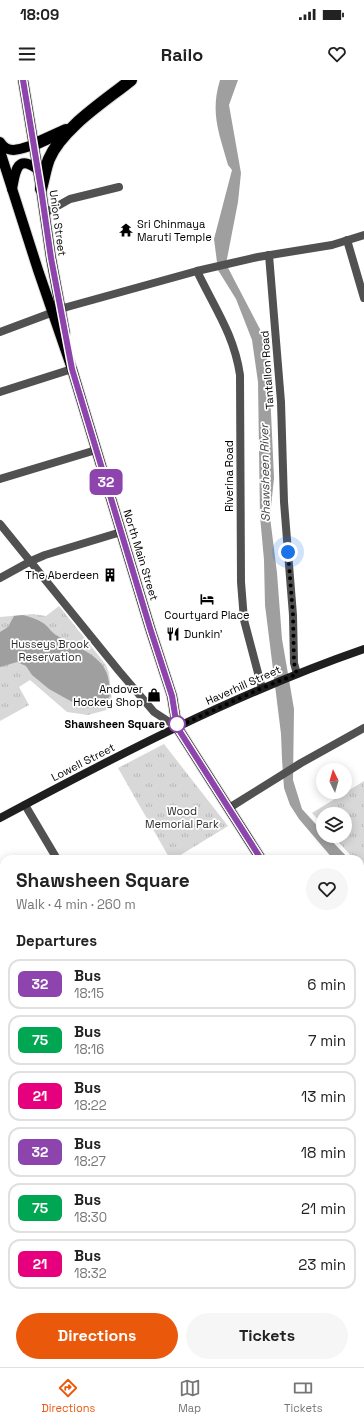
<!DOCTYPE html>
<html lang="en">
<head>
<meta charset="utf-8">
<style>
  :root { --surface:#fff; --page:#f6f6f6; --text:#222; --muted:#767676; --line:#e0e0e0; --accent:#ea580c }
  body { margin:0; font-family:"Space Grotesk",sans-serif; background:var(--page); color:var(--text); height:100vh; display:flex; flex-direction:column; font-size:15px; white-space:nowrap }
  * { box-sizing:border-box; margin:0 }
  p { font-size:13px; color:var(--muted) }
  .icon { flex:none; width:22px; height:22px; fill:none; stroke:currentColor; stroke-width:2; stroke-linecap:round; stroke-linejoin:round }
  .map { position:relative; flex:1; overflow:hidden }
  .side { position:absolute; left:0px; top:775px; width:364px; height:512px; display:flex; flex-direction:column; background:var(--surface); border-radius:12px 12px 0 0; box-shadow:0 2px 10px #0003 }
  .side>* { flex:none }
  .badge { padding:0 8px; border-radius:6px; font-size:14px; line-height:26px }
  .needle { width:26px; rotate:355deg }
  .buttons { position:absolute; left:316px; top:683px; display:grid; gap:8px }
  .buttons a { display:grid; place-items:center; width:36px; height:36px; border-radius:50%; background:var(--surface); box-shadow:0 2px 10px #0003; font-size:20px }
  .you { position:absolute; width:20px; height:20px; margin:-10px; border:3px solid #fff; border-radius:50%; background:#1a73e8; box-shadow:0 0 0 6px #1a73e833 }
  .map>.badge { position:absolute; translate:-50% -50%; box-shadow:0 0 0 2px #fff }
  h2 { padding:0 16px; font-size:15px; line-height:36px }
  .round { display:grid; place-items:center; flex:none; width:42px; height:42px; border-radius:21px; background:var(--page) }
  .summary { display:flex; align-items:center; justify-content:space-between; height:68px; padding:0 16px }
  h1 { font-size:19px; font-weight:700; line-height:30px }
  .button { display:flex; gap:8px; margin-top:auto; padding:8px 16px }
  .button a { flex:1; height:46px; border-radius:24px; background:var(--accent); color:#fff; font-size:16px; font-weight:700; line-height:46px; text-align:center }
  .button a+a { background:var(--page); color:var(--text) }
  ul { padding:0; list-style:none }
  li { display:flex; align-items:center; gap:12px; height:50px; margin:0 8px 6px; padding:0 8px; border:2px solid var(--line); border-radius:12px }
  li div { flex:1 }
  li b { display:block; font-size:15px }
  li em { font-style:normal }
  li .badge { min-width:44px; font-weight:700; text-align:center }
  .status { display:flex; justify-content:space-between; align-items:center; height:28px; padding:0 20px; background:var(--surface); direction:ltr }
  .status svg { height:11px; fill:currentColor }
  header { display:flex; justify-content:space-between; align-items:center; height:52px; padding:0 16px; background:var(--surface); font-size:18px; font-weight:700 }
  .dock { display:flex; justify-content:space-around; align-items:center; height:56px; border-top:1px solid var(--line); background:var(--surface); font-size:11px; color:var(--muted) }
  .dock a { display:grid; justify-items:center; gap:2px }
  .dock .selected { color:var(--accent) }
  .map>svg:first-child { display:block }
</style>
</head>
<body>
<div class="status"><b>18:09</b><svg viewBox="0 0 49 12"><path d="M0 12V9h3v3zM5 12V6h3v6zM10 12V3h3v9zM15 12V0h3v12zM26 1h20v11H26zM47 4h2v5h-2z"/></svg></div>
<header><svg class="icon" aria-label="menu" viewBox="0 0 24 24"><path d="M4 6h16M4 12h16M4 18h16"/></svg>Railo<svg class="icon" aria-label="heart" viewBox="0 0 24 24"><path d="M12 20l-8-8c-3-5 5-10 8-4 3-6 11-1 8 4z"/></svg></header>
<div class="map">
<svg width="364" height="1287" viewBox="0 0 364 1287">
  <defs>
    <pattern id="grass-tufts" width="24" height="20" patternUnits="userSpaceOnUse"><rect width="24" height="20" fill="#d8d8d8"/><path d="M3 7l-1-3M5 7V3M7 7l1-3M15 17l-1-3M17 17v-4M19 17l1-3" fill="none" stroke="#b8b8b8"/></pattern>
  </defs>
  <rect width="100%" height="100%" fill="#fff"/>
  <g fill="url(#grass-tufts)">
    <polygon points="59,526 106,585 109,593 112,621 110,624 110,629 88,635 67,632 30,600 19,607 29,625 0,641 0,537 33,534 46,536"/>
    <polygon points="164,664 228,746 174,779 170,779 118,688"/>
    <polygon points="364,701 364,790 360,785 360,779 354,779 333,756 345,756 345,734 323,734 323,745 312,733"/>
  </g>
  <g fill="#9f9f9f">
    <path d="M220 0H238L229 25 241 93 238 122 226 184 262 253 269 289 274 398 270 437 277 493 282 559 294 629 293 700 302 729 323 752V756H327L349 779H333L299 739 290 725 284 708 282 679 281 654 265 525 264 480 260 436 258 302 252 260 236 219 218 190 214 159 232 90 228 85C219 53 210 33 220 0Z"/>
    <path d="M23 535C30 537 37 539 43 543 48 546 51 552 56 555 76 568 106 575 109 602 110 612 110 617 107 626L90 628 76 624 49 609 32 595 26 586 17 582 0 587V552L8 547 14 536Z"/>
    <polygon points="360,792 364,798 364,864 363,862 360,843"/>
  </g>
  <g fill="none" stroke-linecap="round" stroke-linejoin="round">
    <g stroke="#dbdbdb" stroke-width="12">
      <g id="primary">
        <polyline points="23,0 41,109 51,178 65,253"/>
        <path d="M0 62C8 75 21 69 33 65"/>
        <polyline points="0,71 38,190 72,289 150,548 172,616 177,647 261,779"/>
        <path d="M12 109C15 94 16 73 37 89"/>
        <polyline points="360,938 364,944"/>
      </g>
    </g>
    <g stroke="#dbdbdb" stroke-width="14">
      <g id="highway">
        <polyline points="33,65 66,50"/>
        <path d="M41 109C44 99 45 89 49 79 62 48 105 21 131 0"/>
      </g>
    </g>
    <g stroke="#515151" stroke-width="8">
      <polyline points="45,133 70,119 119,107"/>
      <polyline points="347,160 364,218"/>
      <polyline points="269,175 281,322 284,422 293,535 294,583 297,594"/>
      <path d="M197 191C214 227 234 254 240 295L241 502 244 540 262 608"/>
      <polyline points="0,252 67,227 197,191 258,177 332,165 364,155"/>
      <polyline points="0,312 72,289"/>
      <polyline points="0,399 96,370"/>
      <polyline points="0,444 119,591 154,632 177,647"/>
      <polyline points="0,498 31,481 45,475 121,452"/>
      <polyline points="25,725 57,779"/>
      <polyline points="229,728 301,683 364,648"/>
      <polyline points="360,1221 364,1219"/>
      <polyline points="288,1283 289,1287"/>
    </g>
    <path stroke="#1e1e1e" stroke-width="8" d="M0 738C118 675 237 613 364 569"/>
    <use href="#primary" stroke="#000" stroke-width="10"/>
    <use href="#highway" stroke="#000" stroke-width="12"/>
  </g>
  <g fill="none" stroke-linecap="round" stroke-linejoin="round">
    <g stroke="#fff" stroke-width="9">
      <polyline id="line" points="23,0 41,109 51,178 72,289 150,548 172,616 177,647 261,779"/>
    </g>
    <use href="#line" stroke="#8e44ad" stroke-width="6"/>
    <polyline stroke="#000" stroke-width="4" stroke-dasharray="0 7.2" points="177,644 177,647 262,608 297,594 294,583 293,535 288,472"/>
  </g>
  <defs>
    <g id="temple-bare" transform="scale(1.08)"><path d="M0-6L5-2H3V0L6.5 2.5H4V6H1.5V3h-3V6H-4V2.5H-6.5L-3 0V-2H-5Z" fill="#000" stroke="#fff" stroke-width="2.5" paint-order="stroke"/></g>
    <g id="building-bare" transform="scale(1.08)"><path d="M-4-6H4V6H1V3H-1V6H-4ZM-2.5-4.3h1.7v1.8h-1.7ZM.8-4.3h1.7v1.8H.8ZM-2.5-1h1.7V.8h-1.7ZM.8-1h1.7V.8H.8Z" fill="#000" stroke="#fff" stroke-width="2.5" paint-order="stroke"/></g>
    <g id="hotel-bare" transform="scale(1.08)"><path d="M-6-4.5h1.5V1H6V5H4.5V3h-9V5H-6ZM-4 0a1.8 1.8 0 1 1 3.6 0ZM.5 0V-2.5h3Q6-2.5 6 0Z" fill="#000" stroke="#fff" stroke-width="2.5" paint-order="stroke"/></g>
    <g id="restaurant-bare" transform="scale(1.08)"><path d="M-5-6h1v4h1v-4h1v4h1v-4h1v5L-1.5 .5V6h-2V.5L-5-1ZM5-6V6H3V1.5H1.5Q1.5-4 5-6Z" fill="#000" stroke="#fff" stroke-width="2.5" paint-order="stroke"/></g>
    <g id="shop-bare" transform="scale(1.08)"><path d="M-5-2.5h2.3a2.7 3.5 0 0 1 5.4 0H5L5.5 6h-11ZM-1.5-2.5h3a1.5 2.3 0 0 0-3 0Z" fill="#000" stroke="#fff" stroke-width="2.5" paint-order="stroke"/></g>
  </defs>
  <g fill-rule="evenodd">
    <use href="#temple-bare" x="126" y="150"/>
    <use href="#building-bare" x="110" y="495"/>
    <use href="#hotel-bare" x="207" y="519"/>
    <use href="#restaurant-bare" x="173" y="554"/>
    <use href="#shop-bare" x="154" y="615"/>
  </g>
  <circle fill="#fff" stroke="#8e44ad" stroke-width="2" cx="177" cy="644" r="8"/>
  <g text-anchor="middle" stroke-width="3.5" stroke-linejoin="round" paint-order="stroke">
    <g font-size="11" fill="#000" stroke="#fff">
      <text transform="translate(58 143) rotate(82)" y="4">Union Street</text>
      <text transform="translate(267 290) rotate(-94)" y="4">Tantallon Road</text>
      <text transform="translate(229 396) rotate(-90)" y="4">Riverina Road</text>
      <text transform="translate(141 475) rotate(73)" y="4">North Main Street</text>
      <text transform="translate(243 605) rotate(-24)" y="4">Haverhill Street</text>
      <text transform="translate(83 682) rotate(-27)" y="4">Lowell Street</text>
    </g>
    <g font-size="11" fill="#000" stroke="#fff" text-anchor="start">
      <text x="137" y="148">Sri Chinmaya<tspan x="137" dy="13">Maruti Temple</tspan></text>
      <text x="99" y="499" text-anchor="end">The Aberdeen</text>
      <text x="207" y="539" text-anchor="middle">Courtyard Place</text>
      <text x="184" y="558">Dunkin'</text>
      <text x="143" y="613" text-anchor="end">Andover<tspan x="143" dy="13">Hockey Shop</tspan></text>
    </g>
    <g font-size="11" fill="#2f2f2f" stroke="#fff">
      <text x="50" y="568">Husseys Brook<tspan x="50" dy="13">Reservation</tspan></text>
      <text x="182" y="735">Wood<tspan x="182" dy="13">Memorial Park</tspan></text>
    </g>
    <g font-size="11" font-weight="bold" fill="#000" stroke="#fff" text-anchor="end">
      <text x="165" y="648">Shawsheen Square</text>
    </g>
    <g font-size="12" font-style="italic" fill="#404040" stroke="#fff">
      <text transform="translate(265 393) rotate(-91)" y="4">Shawsheen River</text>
    </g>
  </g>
</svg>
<div class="buttons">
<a><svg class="needle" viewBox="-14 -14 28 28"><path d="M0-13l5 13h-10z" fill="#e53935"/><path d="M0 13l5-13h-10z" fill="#767676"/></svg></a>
<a><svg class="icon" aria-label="layers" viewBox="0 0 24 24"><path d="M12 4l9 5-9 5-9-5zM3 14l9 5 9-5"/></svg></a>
</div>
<div class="you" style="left:288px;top:472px"></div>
<b class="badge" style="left:106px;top:402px;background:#8e44ad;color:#fff">32</b>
<section class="side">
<div class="summary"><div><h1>Shawsheen Square</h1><p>Walk · 4 min · 260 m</p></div><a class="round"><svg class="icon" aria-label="heart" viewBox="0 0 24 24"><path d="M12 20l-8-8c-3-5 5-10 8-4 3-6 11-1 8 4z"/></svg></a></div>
<h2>Departures</h2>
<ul>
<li><span class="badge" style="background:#8e44ad;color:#fff">32</span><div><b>Bus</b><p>18:15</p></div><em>6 min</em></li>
<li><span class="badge" style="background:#00a651;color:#fff">75</span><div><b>Bus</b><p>18:16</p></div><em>7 min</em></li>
<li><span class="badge" style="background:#e6007e;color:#fff">21</span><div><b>Bus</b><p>18:22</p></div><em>13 min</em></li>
<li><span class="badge" style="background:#8e44ad;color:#fff">32</span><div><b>Bus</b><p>18:27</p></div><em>18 min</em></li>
<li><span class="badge" style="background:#00a651;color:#fff">75</span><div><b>Bus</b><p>18:30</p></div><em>21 min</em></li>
<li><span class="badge" style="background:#e6007e;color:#fff">21</span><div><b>Bus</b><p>18:32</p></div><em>23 min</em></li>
</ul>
<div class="button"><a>Directions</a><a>Tickets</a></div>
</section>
</div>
<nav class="dock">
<a class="selected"><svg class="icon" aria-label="directions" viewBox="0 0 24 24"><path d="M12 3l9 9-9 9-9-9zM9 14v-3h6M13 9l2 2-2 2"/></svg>Directions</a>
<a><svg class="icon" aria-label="map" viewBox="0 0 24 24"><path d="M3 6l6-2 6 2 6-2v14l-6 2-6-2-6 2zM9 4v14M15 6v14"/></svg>Map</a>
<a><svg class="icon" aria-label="tickets" viewBox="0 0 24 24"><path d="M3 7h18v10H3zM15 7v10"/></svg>Tickets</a>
</nav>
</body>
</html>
